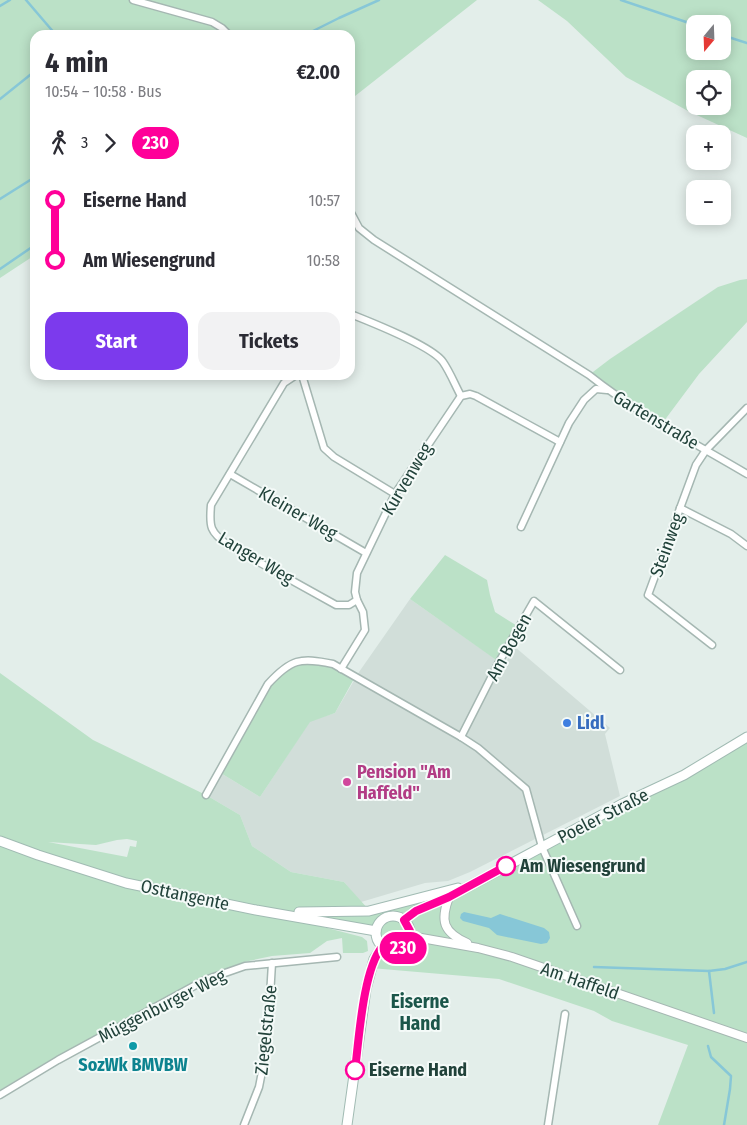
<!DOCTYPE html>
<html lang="en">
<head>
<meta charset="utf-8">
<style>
  :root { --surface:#fff; --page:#f2f2f3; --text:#2b2b33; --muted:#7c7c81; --accent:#7c3aed }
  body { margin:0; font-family:"Fira Sans Condensed",sans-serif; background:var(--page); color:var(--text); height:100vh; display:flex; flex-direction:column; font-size:19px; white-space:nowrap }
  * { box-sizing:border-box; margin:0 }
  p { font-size:16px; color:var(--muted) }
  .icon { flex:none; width:28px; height:28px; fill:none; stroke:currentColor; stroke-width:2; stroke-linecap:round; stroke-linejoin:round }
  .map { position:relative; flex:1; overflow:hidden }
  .drawer { position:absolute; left:30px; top:30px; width:325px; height:350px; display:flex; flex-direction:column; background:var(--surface); border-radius:15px; box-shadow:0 2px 12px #0003 }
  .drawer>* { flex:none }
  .badge { padding:0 10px; border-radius:16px; font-size:18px; line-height:32px }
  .needle { width:32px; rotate:199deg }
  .controls { position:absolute; left:686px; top:15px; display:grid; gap:10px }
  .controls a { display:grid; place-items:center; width:45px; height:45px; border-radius:10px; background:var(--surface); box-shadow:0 2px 12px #0003; font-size:25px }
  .map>.badge { position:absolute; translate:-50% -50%; box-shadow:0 0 0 2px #fff }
  .legs { display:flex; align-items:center; gap:8px; height:55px; padding:0 15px; font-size:16px }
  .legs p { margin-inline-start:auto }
  .summary { display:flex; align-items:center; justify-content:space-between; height:85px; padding:0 15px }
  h1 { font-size:28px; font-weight:700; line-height:38px }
  .cta { display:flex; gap:10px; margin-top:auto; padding:10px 15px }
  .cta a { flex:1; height:58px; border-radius:15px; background:var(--accent); color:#fff; font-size:20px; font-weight:700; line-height:58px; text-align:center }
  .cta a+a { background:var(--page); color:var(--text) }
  ul { padding:0 15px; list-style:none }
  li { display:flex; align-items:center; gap:18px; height:60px; font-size:19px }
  li i { display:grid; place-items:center; width:8px; height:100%; margin:0 6px; background:currentColor }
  li i::after { content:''; width:12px; height:12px; margin:-6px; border:4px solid; border-radius:50%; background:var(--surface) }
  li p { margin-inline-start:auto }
  li:first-child i { background:linear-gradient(#0000 50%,currentColor 0) }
  li:last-child i { background:linear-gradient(currentColor 50%,#0000 0) }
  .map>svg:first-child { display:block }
</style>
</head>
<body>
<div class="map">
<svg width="747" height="1125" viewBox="0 0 747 1125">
  <rect width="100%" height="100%" fill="#e3eeea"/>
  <polygon fill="#d1ded9" points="410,599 504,665 515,647 610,728 605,734 620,796 470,872 448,881 425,883 361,902 344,882 291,872 252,846 240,815 206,795 219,772 260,797 310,721 335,713 359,672"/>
  <g fill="#bbe1c7" fill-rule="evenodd">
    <polygon points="0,0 477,0 350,100 350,35 35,35 35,255 0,278"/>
    <path d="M538 0H747V138L688 111 626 77 567 21ZM695 24H722V51H695ZM695 79H722V106H695Z"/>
    <polygon points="747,279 747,322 699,374 661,425 589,375 610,359 718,287 740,280"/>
    <polygon points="445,555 487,580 490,595 495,612 519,627 499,662 410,599"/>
    <polygon points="297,661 333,664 355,677 335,713 310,722 260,797 219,772 268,684"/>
    <path d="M0 673 93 740 206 795 240 815 252 846 291 872 344 882 369 910 468 885 747 737V1125H658L688 1045 612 1021 594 1011 499 979 371 968 378 947 374 941V931L308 923 362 937 367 941 368 951 363 953H343L342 938 327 941 310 953 272 956 244 962 203 977 57 1056 0 1090ZM127 839 137 841 136 847 130 846 127 857 48 842 96 845 117 840Z"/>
  </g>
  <polygon fill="#87c7d7" points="464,912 491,918 500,914 544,928 549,932 550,938 547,943 541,944 497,935 489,928 463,921 460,918 461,914"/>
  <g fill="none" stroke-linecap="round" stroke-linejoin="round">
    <g stroke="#87c7d7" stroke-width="2.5">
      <polyline points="26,0 56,35"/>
      <polyline points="621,0 695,25"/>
      <polyline points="0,6 10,0"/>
      <polyline points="305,35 339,18 379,0"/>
      <polyline points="722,35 747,43"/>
      <polyline points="0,99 35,71"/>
      <polyline points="0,199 35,177"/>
      <polyline points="0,269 35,245"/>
      <polyline points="594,967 709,971 725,969 747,962"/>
      <polyline points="709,971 714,1013"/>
      <polyline points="708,1046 711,1057 731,1076 730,1089 724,1125"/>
    </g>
    <g stroke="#a5b7b2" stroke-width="9">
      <g id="minor">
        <polyline points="133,0 212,22 222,28 229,35"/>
        <path d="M350 211 359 228 374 240 589 375C638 414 693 442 747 474"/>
        <path d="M350 316 353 315C373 323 432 346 443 362 450 372 455 385 461 396"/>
        <path d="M296 375 284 383 211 505C209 527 210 532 228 545L336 605H349L357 600"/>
        <polyline points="302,375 324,448 334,457 395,494"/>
        <polyline points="230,474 366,553"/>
        <polyline points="680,508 731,534 747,546"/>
        <polyline points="521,527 569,423 584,400 596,389 607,390"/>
        <polyline points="712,645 648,595 696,465 706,450 747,408"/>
        <polyline points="341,669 365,630 363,612 357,600 355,592 357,573 395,494 461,396 470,394 476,396 560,442"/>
        <polyline points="461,737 499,662 534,601 620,670"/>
        <path d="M206 795 268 684C291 659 300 657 333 664L461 737 478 748 526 789 542 847 577 926"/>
        <polyline points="0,1095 58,1060 205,980 245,966 337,957"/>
        <polyline points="244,1125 259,1087 267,1046 272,963"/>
        <polyline points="548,1125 565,1014"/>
      </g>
    </g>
    <g stroke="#a5b7b2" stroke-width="10">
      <g id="tertiary">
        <path d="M449 897C440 921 443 932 467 943"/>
        <polyline points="410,936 478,948 512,957 747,1038"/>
      </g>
    </g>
    <g stroke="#a1bbb3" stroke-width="11">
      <g id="secondary">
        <polyline points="0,841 38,855 126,883 256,910 376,931"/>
        <polyline points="299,912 369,911 458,888"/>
        <circle cx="393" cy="933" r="17"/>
        <polyline points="405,920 415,911 449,897 622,804 684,775 747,737"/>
        <polyline points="347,1125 366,989 374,959 382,947"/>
      </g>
    </g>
    <use href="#minor" stroke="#fff" stroke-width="6"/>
    <use href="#tertiary" stroke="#fff" stroke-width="8"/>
    <use href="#secondary" stroke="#fff" stroke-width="9"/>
  </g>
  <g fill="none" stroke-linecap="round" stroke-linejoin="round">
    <g stroke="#fff" stroke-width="11">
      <path id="line-1" d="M355 1070C359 1039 363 970 382 947 397 955 410 947 410 931L404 920 416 911 449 897 506 866"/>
    </g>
    <use href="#line-1" stroke="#f09" stroke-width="8"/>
  </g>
  <circle fill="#3f7fe0" stroke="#f4faf8" stroke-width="2" cx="567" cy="723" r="5"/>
  <circle fill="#d1479c" stroke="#f4faf8" stroke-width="2" cx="347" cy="782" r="5"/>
  <g fill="#fff" stroke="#f09" stroke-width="2.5">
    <circle cx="506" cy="866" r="9"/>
    <circle cx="355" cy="1070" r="9"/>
  </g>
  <circle fill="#0f9aa8" stroke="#f4faf8" stroke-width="2" cx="133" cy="1046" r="5"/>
  <g text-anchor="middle" stroke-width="4" stroke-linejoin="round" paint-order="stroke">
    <g font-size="18" fill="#21423a" stroke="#f4faf8">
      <text transform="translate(656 420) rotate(31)" y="6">Gartenstraße</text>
      <text transform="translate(407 479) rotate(-59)" y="6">Kurvenweg</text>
      <text transform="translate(298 513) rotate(30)" y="6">Kleiner Weg</text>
      <text transform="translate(667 545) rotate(-70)" y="6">Steinweg</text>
      <text transform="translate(256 558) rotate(31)" y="6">Langer Weg</text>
      <text transform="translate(509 647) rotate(-61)" y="6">Am Bogen</text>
      <text transform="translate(603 816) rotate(-27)" y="6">Poeler Straße</text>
      <text transform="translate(185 895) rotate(12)" y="6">Osttangente</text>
      <text transform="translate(580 981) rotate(19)" y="6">Am Haffeld</text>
      <text transform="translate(162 1006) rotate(-27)" y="6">Müggenburger Weg</text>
      <text transform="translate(266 1030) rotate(-84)" y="6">Ziegelstraße</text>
    </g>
    <g font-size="18" font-weight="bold" fill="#366cbe" stroke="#f4faf8" text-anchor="start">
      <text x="577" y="729">Lidl</text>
    </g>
    <g font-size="18" font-weight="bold" fill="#b23c85" stroke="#f4faf8" text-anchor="start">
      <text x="357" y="778">Pension "Am<tspan x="357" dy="21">Haffeld"</tspan></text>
    </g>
    <g font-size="18" font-weight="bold" fill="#21423a" stroke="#f4faf8" text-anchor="start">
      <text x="520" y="872">Am Wiesengrund</text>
      <text x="369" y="1076">Eiserne Hand</text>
    </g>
    <g font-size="18" font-weight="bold" fill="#0d838f" stroke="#f4faf8">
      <text x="133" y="1071">SozWk BMVBW</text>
    </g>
    <g font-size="19" font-weight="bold" fill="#1b564a" stroke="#f4faf8">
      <text x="420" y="1008">Eiserne<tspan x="420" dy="22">Hand</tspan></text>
    </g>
  </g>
</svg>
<div class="controls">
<a><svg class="needle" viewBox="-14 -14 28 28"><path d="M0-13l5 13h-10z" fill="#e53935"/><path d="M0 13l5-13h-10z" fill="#7c7c81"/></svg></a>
<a><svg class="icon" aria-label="locate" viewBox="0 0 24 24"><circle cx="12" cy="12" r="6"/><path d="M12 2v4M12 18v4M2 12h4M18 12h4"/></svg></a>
<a>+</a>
<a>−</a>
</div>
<b class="badge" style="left:403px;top:948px;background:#f09;color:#fff">230</b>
<section class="drawer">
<div class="summary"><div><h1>4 min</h1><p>10:54 – 10:58 · Bus</p></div><b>€2.00</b></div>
<div class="legs"><svg class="icon" aria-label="walk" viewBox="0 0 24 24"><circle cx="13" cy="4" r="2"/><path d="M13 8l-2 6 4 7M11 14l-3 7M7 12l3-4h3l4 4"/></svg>3<svg class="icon" aria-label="forward" viewBox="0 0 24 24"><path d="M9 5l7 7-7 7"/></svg><b class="badge" style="background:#f09;color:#fff">230</b></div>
<ul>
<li><i style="color:#f09"></i><b>Eiserne Hand</b><p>10:57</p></li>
<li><i style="color:#f09"></i><b>Am Wiesengrund</b><p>10:58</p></li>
</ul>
<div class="cta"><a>Start</a><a>Tickets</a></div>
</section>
</div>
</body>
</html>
